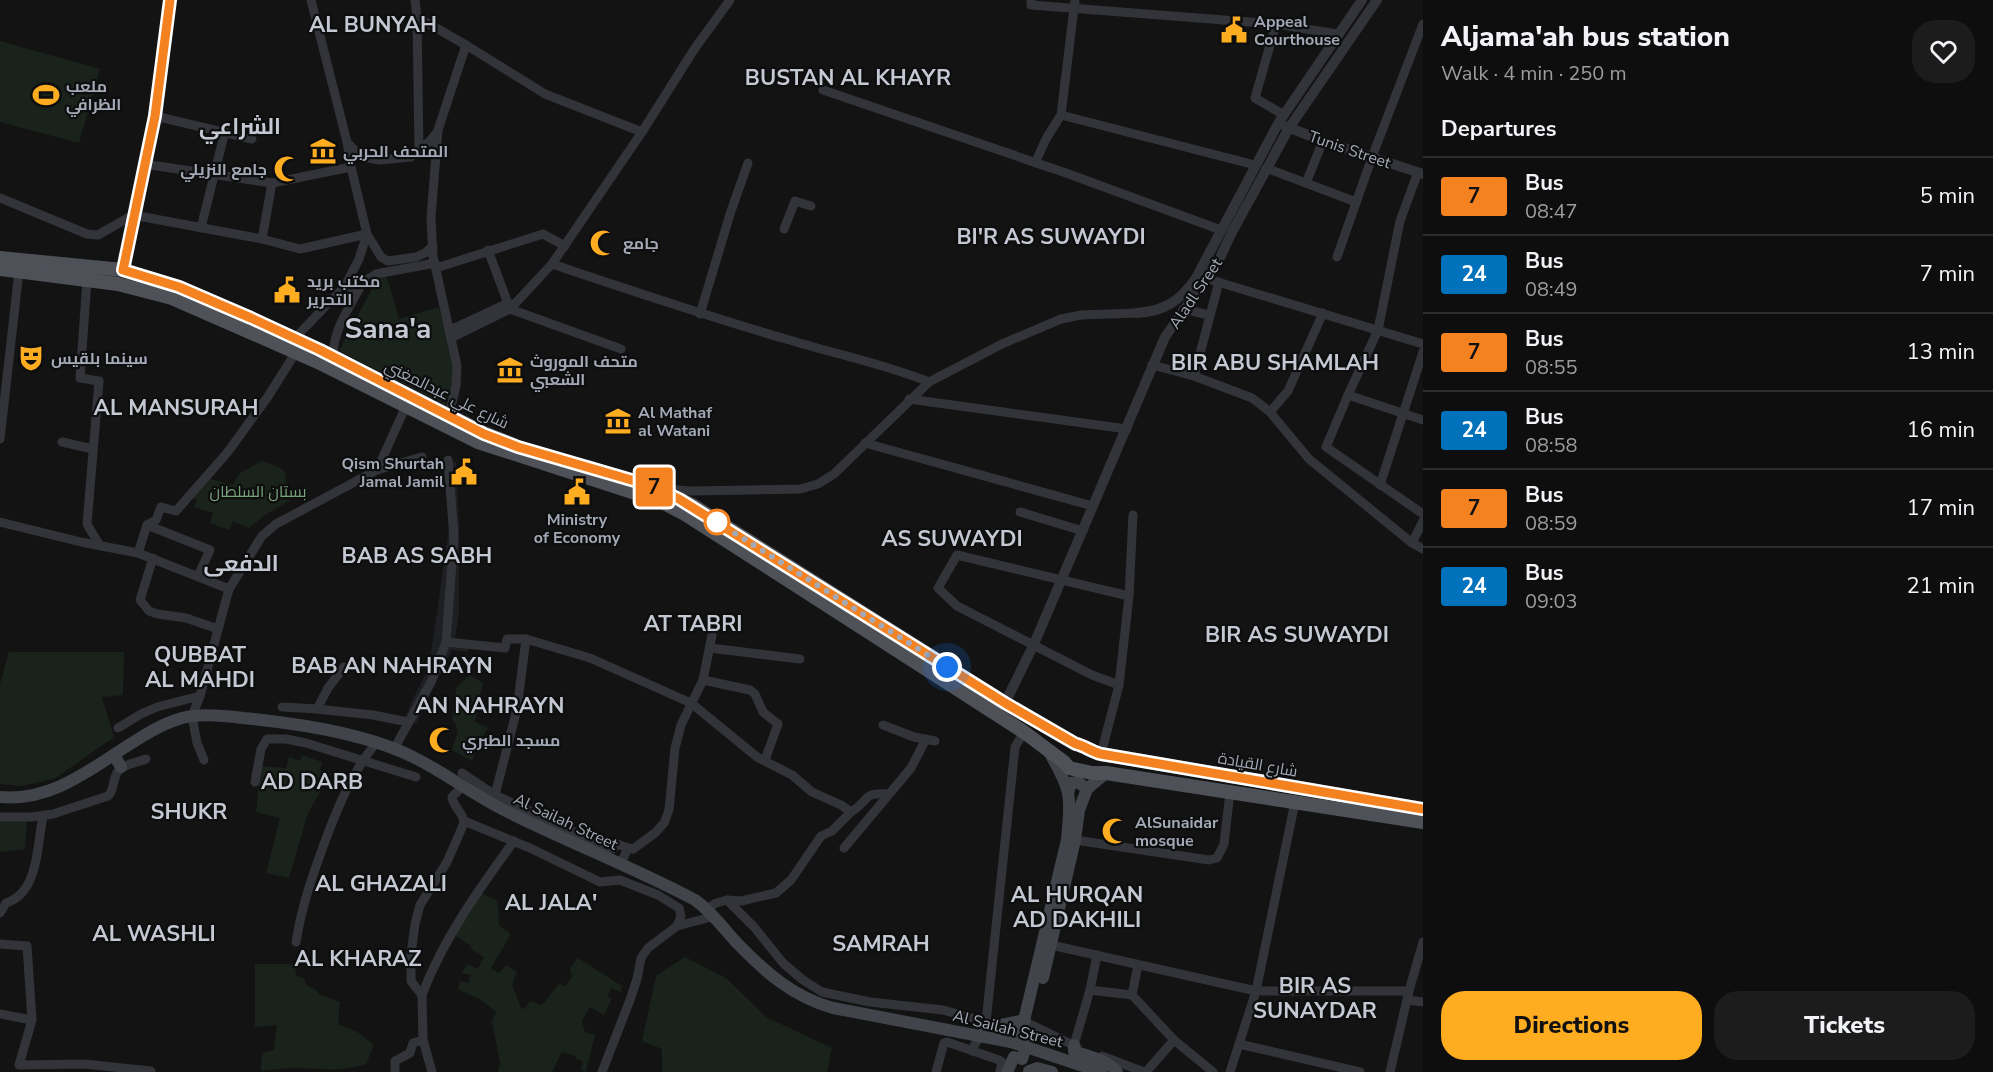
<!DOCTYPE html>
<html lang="en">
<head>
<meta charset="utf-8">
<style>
  :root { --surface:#0e0e0f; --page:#1c1c1d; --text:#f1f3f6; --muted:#9b9c9e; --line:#2e2e2f; --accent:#ffad20 }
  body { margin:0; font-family:"Nunito Sans",Cairo,sans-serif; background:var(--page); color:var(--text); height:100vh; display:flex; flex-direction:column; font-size:22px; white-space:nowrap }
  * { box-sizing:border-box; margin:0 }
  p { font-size:20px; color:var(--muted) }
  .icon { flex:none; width:33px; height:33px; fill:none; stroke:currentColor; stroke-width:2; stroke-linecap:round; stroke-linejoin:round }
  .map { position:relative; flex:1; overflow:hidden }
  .sheet { display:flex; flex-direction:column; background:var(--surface); width:570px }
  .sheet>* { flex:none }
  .badge { padding:0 12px; border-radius:4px; font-size:21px; line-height:39px }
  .you { position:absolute; width:30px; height:30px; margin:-15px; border:4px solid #fff; border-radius:50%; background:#1a73e8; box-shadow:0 0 0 9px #1a73e833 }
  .map>.badge { position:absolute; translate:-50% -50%; box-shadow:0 0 0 3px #fff }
  h2 { padding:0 18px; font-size:22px; line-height:54px }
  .round { display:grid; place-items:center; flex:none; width:63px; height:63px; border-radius:24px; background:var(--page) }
  .headline { display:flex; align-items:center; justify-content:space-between; height:102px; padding:0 18px }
  h1 { font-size:28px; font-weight:800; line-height:45px }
  .action { display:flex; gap:12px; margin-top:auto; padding:12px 18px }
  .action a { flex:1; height:69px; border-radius:24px; background:var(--accent); color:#111; font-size:24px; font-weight:800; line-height:69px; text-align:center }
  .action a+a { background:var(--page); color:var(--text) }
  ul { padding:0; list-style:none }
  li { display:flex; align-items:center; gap:18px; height:78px; padding:0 18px; border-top:2px solid var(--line) }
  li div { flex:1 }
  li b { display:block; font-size:22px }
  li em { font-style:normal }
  li .badge { min-width:66px; font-weight:700; text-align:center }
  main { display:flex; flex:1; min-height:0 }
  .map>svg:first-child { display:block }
</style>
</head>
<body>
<main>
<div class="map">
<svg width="1423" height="1072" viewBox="0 0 1423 1072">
  <rect width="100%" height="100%" fill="#131314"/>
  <polygon fill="#1e1f22" points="443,459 456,462 459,524 459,615 455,638 468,640 468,652 452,650 416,724 405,718 409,707 429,667 449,528"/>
  <g fill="#1a231b">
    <polygon points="0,41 100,69 79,143 0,122"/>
    <polygon points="386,274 399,319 439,307 454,364 454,386 446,405 339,351 377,279"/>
    <polygon points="262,461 277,466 285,472 289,501 265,515 249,528 233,521 229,530 210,523 213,513 193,507 197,501 193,497 210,479 233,485 240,473"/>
    <polygon points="9,652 124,652 123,695 102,697 114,737 54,779 21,786 0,784 0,684"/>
    <polygon points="470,675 483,683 475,722 488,728 477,745 472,761 452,750 458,731 455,723 452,721 456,688"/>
    <polygon points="302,755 322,762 320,770 330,774 308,813 289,878 266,873 280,818 256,812 261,766 286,768 289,757 300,761"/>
    <polygon points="0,819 27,819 25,849 0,852"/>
    <polygon points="479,892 498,901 499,926 511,934 491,968 499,973 506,965 517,972 512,984 521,1008 525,1009 530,1001 542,1005 559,984 565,986 572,977 570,968 578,958 622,986 621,992 611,988 608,996 612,999 604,1015 590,1007 582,1021 585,1032 595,1035 586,1072 581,1070 583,1061 576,1059 576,1056 562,1052 552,1072 498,1072 500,1063 492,1021 496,1012 481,1000 458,989 460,981 469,983 471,975 462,973 467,964 478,969 484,957 472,950 470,945 453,934"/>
    <polygon points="685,957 726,978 766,1017 832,1048 827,1072 662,1072 662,1049 642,1041 656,976"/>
    <path d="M255 964H295L296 976 304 978 306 985 315 989 319 994 340 1002 338 1024 359 1033 374 1045 366 1064C339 1072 326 1069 299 1068 287 1067 273 1070 261 1071L262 1053 274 1050 277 1025 255 1027Z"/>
  </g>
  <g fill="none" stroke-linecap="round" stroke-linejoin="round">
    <g stroke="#33343a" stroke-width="9">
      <polyline points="415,0 417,17 419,152"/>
      <polyline points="1031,0 1031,5 1276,24 1337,34"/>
      <polyline points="417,17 466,45 545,94 642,132"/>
      <polyline points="1276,24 1255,98 1284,115"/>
      <polyline points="823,90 1066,173 1221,230"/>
      <polyline points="1061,115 1255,165"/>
      <polyline points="155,116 252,139"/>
      <polyline points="347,142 361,157 380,160 411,157 429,142 438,131"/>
      <polyline points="1035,163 1046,139 1061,115 1075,0"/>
      <polyline points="144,164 272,183 351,167"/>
      <polyline points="1266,168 1356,202"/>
      <polyline points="1418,172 1400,221 1378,330 1348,395 1423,420"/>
      <polyline points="1306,183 1323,141"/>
      <polyline points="0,198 87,234 98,235 133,215 262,239 300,249 367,234 381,257 388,261 416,257 425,253 433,246"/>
      <polyline points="201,228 225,131"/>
      <polyline points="784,229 795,201 811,206"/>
      <polyline points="262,239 272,183"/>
      <polyline points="488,250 510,309 621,349"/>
      <polyline points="1337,257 1372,157 1423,24"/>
      <path d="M552 264C632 291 712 318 793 341 839 355 885 364 929 382L834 474 818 484 800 489 691 491 663 489"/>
      <polyline points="436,268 543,234 565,246"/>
      <polyline points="123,270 155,116 170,0"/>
      <polyline points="1208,279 1423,344"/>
      <polyline points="87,280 80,378 99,381 87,524 100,546"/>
      <polyline points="342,295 376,274 435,263"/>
      <polyline points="1183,309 1209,315"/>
      <polyline points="700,314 731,211 748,163"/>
      <polyline points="450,330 508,303"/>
      <polyline points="295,338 345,286 359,259 367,234 351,167 347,142 311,0"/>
      <polyline points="451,338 510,309 552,264 642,132 695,48 730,0"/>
      <path d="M333 356C333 329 351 305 363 282"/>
      <polyline points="1152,365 1194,376 1252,398 1270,412 1309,459 1412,543 1423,549"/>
      <polyline points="1194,376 1219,282"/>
      <polyline points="929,382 1002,344 1061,319 1081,315 1137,313"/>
      <polyline points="1348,395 1326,447 1423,514"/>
      <polyline points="909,399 1127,429"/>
      <polyline points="1270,412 1288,391 1323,313"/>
      <polyline points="449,416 456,386 457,366 433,256 431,217 438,130 466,45"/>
      <polyline points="0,439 19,271"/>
      <polyline points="62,442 93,449"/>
      <polyline points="865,443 1093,506"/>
      <polyline points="377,470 406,406"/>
      <polyline points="1380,485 1423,352"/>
      <polyline points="1020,512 1083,531"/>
      <polyline points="0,522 81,542 138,553 229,589 200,696 192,716 197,743 204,760"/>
      <polyline points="147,525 210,550 198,576"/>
      <polyline points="1412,543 1423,521"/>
      <polyline points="138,553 147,525 156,520 161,507 176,511 227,453 267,398 296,352"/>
      <polyline points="153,558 140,600 149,611 158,614 186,618 218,629"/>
      <polyline points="229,589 262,536 276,524 377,470 422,457"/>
      <polyline points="446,642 505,648 507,639 526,639 590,658 691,703 757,757 792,775 812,792 841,805 851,812 832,831 821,836 791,880 776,893 741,901 727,900 716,903 707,909"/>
      <polyline points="710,648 800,659"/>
      <polyline points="703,680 750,690 755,694 763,712 778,724 765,760"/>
      <polyline points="1119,685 1092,675 957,606 938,588 957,555 1129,596"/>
      <polyline points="282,707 317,709 373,715 408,722"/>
      <polyline points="317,709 328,688 344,667"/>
      <polyline points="883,725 914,737 935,741"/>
      <polyline points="118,728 141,714 157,707 200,696"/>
      <polyline points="394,749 431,682 446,642 454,537 448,460"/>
      <polyline points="1101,754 1119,685 1129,596 1133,515"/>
      <polyline points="462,773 495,795 606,847 613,849 617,844 628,848"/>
      <polyline points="255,782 261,749 267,739 286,739 306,743 416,777"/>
      <polyline points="495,795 517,709 526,639"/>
      <path d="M851 812C870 801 861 792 888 794"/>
      <path d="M0 817H32L53 814 108 796C116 789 111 773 123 767 130 763 139 762 146 759"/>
      <polyline points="464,821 530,848 600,882 620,880 658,895 679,908 681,916 677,926"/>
      <polyline points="1075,840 1209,860 1217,858 1224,844 1230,792"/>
      <polyline points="844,848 911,768 926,739"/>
      <polyline points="620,865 628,848 633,849 655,833 664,823 669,810 675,748 681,725 703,680 712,635"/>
      <polyline points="727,900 754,927 783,963 803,980 822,992 870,1002 943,1010 986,1022"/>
      <path d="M0 913 6 903C39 893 37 844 43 816"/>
      <path d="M296 942C302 904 314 871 327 836 340 802 353 771 376 743"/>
      <polyline points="0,944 27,946 32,1020"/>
      <polyline points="1051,945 1256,991 1409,991"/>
      <polyline points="1138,965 1132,995 1174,1040 1213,1072"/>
      <polyline points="1090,990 1132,995"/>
      <path d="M422 995C443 939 479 889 514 841"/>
      <polyline points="1407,1000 1423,1002"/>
      <polyline points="0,1014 32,1020 19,1065 84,1064 151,1071"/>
      <polyline points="1032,1025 1077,1047"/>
      <polyline points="1239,1044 1360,1072"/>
      <polyline points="1074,1045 1090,990 1097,955"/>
      <polyline points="972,1051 975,1044 981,1036 986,1022 1015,747 1024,732"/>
      <polyline points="1102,1056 1144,1072"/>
      <polyline points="395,1072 395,1061 410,1053 413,1043 423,1040"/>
      <path d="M432 1072 423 1040 422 995 411 981V954L415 924 420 905 447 862 464 823C464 813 453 807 452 797L463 786"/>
      <polyline points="602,1072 630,1000 637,979 641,958 648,948 677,926 715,916"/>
      <polyline points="936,1072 944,1043 947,1042 999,1060 1002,1062 1000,1072"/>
      <polyline points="1146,1072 1174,1040"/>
      <polyline points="1230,1072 1256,991 1295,802"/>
      <polyline points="1390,1072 1409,991 1423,942"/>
    </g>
    <g stroke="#33343a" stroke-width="10">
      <polyline points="1285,126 1323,141 1423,174"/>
      <path d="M1137 313C1165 311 1180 301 1196 278L1279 122 1362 0"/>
      <polyline points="1005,703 1034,644 1165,337 1219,260 1231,234 1289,128 1377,0"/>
    </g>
    <g stroke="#41444a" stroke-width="12">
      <polyline points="114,755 121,767"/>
      <polyline points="1068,793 1071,783 1078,782 1087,789"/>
      <path d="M0 797C53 802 93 767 135 741 152 730 173 718 193 716 210 714 227 716 243 718 295 723 369 734 415 758 449 775 479 799 514 815 573 844 637 869 695 900 712 912 723 928 737 943 765 972 793 997 833 1008L1011 1042 1101 1072"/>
      <polyline points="1043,978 1075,840 1079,810 1087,789 1106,773"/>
      <path d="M1021 1033 1067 840C1068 825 1071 808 1068 793 1065 778 1055 763 1048 750"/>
      <polyline points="981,1036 991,1027 1025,1020"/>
      <path d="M1074 1045V1051C1087 1056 1108 1060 1117 1072"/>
      <polyline points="1029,1071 1037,1068 1052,1072"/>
      <polyline points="1007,1072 1014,1057"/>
    </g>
    <g stroke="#4f5159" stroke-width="14">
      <polyline points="0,258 123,270 179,287 320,350 484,433 514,445"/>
      <polyline points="0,269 118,284 172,298 318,362 478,442 660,501 685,514 1024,732 1064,762 1069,768 1092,773 1106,773 1423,822"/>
      <path d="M587 467 652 487 692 505 1005 703 1075 744C1083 745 1092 752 1101 754L1423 809"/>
    </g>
    <polyline stroke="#41444a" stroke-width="12" points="1022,1059 1029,1035"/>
  </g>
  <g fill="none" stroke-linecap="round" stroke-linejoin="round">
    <g stroke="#fff" stroke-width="14">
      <path id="line" d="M170 0 155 116 123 270 179 287 251 318 320 350 484 434 518 447 652 486 679 499 1005 703 1076 744C1083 745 1092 752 1101 754L1423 809"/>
    </g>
    <use href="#line" stroke="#f58220" stroke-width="9"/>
    <polyline stroke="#a3a9b6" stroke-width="6" stroke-dasharray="0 10.8" points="717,522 947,667"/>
  </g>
  <defs>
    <g id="civic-bare" transform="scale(2.07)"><path d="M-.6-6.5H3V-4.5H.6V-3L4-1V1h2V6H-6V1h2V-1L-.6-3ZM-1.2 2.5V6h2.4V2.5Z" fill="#ffad20" stroke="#0e0e0f" stroke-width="2.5" paint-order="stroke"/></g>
    <g id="stadium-bare" transform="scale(2.07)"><path d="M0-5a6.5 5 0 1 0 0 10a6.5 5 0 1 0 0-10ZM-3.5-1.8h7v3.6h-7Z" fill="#ffad20" stroke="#0e0e0f" stroke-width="2.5" paint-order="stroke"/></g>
    <g id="museum-bare" transform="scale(2.07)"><path d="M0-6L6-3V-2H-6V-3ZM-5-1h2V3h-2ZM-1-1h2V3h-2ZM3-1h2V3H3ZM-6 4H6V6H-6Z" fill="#ffad20" stroke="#0e0e0f" stroke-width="2.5" paint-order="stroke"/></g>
    <g id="mosque-bare" transform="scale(2.07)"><path d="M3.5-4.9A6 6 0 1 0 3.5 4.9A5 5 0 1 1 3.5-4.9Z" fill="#ffad20" stroke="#0e0e0f" stroke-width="2.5" paint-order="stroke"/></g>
    <g id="theatre-bare" transform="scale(2.07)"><path d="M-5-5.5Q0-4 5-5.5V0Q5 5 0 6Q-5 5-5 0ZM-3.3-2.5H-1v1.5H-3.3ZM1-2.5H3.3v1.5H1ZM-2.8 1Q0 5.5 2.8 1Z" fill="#ffad20" stroke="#0e0e0f" stroke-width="2.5" paint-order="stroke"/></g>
  </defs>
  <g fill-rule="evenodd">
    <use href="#civic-bare" x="1234" y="30"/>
    <use href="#stadium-bare" x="46" y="95"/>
    <use href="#museum-bare" x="323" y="151"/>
    <use href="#mosque-bare" x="287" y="169"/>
    <use href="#mosque-bare" x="603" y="243"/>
    <use href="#civic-bare" x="287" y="290"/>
    <use href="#theatre-bare" x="31" y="358"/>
    <use href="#museum-bare" x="510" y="370"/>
    <use href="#museum-bare" x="618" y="421"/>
    <use href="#civic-bare" x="464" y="472"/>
    <use href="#civic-bare" x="577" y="492"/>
    <use href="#mosque-bare" x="442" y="740"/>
    <use href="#mosque-bare" x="1115" y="831"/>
  </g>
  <circle fill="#fff" stroke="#f58220" stroke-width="3" cx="717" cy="522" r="12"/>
  <g text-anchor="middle" stroke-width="4.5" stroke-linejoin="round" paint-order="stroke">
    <g font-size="16" font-weight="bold" fill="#a3a9b6" stroke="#0e0e0f" text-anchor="start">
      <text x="1254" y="27">Appeal<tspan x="1254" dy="18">Courthouse</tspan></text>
      <text x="66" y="92">ملعب<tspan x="66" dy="18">الظرافي</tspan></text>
      <text x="343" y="157">المتحف الحربي</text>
      <text x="267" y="175" text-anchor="end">جامع النزيلي</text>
      <text x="623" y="249">جامع</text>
      <text x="307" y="287">مكتب بريد<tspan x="307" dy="18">التحرير</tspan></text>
      <text x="51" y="364">سينما بلقيس</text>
      <text x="530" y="367">متحف الموروث<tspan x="530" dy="18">الشعبي</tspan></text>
      <text x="638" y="418">Al Mathaf<tspan x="638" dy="18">al Watani</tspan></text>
      <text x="444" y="469" text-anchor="end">Qism Shurtah<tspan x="444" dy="18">Jamal Jamil</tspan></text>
      <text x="577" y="525" text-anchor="middle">Ministry<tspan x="577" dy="18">of Economy</tspan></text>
      <text x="462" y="746">مسجد الطبري</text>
      <text x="1135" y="828">AlSunaidar<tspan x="1135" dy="18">mosque</tspan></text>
    </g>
    <g font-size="16" fill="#a3a9b6" stroke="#0e0e0f">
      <text transform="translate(1350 149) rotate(19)" y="6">Tunis Street</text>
      <text transform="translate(1195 293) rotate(-56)" y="6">Aladl Sreet</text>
      <text transform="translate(447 394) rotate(26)" y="6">شارع علي عبدالمغني</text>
      <text transform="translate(1258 764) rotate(10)" y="6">شارع القيادة</text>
      <text transform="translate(566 821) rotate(25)" y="6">Al Sailah Street</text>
      <text transform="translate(1008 1028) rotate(14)" y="6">Al Sailah Street</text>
    </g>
    <g font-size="16" fill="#78a379" stroke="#0e0e0f">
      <text x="258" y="497">بستان السلطان</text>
    </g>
    <g font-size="22" font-weight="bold" fill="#c4c8d2" stroke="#0e0e0f">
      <text x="373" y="32">AL BUNYAH</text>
      <text x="848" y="85">BUSTAN AL KHAYR</text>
      <text x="240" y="134">الشراعي</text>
      <text x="1051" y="244">BI'R AS SUWAYDI</text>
      <text x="1275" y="370">BIR ABU SHAMLAH</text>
      <text x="176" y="415">AL MANSURAH</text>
      <text x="952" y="546">AS SUWAYDI</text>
      <text x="417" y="563">BAB AS SABH</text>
      <text x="241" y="571">الدفعى</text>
      <text x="693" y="631">AT TABRI</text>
      <text x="1297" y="642">BIR AS SUWAYDI</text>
      <text x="200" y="662">QUBBAT<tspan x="200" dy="25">AL MAHDI</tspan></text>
      <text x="392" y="673">BAB AN NAHRAYN</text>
      <text x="490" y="713">AN NAHRAYN</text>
      <text x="312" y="789">AD DARB</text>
      <text x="189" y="819">SHUKR</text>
      <text x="381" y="891">AL GHAZALI</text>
      <text x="1077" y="902">AL HURQAN<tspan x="1077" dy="25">AD DAKHILI</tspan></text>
      <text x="551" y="910">AL JALA'</text>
      <text x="154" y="941">AL WASHLI</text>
      <text x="881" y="951">SAMRAH</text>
      <text x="358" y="966">AL KHARAZ</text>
      <text x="1315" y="993">BIR AS<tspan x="1315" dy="25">SUNAYDAR</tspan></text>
    </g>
    <g font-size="28" font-weight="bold" fill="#c4c8d2" stroke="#0e0e0f">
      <text x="388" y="338">Sana'a</text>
    </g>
  </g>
</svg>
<div class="you" style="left:947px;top:667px"></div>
<b class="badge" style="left:654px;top:487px;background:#f58220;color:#111">7</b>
</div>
<section class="sheet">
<div class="headline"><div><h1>Aljama'ah bus station</h1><p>Walk · 4 min · 250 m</p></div><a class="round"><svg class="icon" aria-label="heart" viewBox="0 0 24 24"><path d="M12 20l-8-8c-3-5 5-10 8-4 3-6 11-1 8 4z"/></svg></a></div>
<h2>Departures</h2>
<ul>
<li><span class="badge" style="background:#f58220;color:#111">7</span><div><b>Bus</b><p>08:47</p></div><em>5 min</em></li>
<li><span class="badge" style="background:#0072bc;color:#fff">24</span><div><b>Bus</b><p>08:49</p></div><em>7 min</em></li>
<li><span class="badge" style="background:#f58220;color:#111">7</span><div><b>Bus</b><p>08:55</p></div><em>13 min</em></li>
<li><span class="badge" style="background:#0072bc;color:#fff">24</span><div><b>Bus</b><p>08:58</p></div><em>16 min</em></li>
<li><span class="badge" style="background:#f58220;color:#111">7</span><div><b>Bus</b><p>08:59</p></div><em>17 min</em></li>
<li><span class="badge" style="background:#0072bc;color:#fff">24</span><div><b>Bus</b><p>09:03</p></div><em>21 min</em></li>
</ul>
<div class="action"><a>Directions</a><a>Tickets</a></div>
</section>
</main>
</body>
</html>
